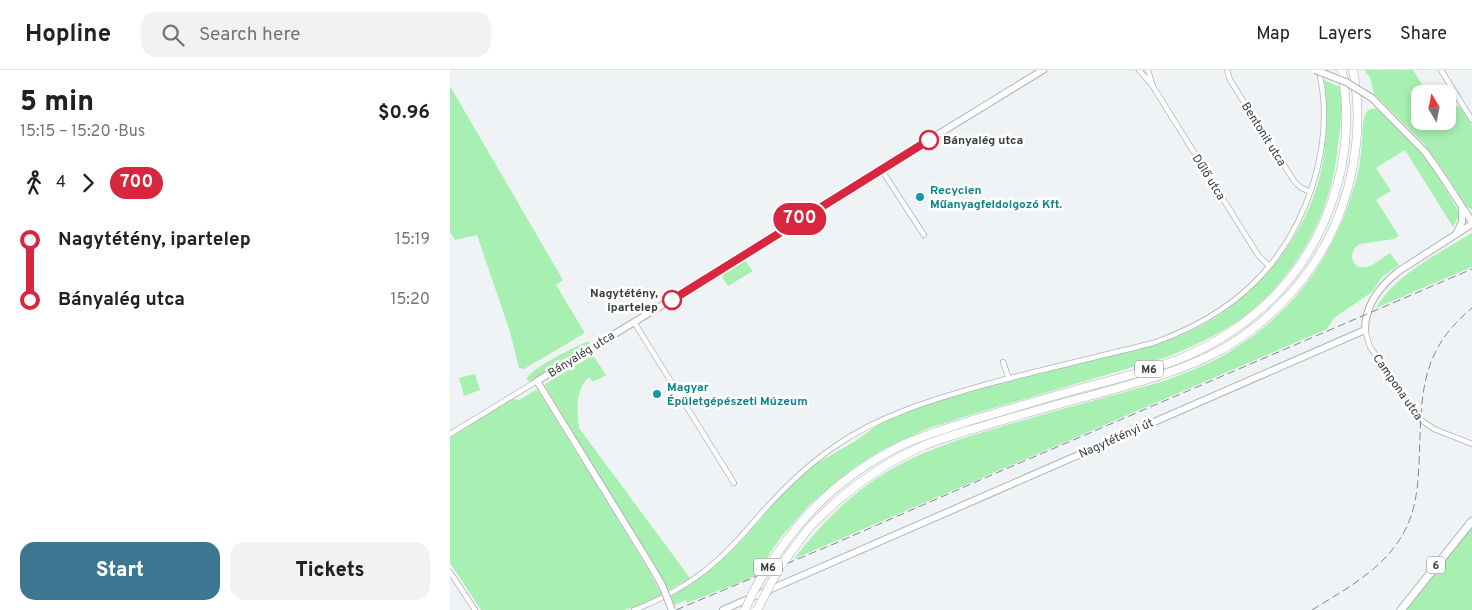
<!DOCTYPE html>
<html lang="en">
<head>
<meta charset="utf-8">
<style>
  :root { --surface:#fff; --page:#f2f2f2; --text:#202124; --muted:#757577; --line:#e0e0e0; --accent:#3d7690 }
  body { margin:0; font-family:Overpass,sans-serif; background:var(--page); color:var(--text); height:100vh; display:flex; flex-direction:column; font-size:19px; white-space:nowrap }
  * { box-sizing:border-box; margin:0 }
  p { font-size:16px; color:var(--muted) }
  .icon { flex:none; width:28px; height:28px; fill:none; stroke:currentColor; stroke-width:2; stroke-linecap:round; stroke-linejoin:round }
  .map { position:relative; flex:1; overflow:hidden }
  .drawer { display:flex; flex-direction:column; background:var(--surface); width:450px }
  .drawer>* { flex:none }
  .badge { padding:0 10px; border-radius:16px; font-size:18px; line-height:32px }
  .needle { width:32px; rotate:350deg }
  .fabs { position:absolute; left:961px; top:15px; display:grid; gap:10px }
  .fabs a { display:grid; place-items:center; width:45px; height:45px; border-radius:10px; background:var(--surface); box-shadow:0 2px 8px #0003; font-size:25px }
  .map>.badge { position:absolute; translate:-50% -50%; box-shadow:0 0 0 2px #fff }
  .legs { display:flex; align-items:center; gap:8px; height:55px; padding:0 20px; font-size:16px }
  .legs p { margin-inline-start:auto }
  .head { display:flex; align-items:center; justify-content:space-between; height:85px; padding:0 20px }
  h1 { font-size:28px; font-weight:800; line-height:38px }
  .cta { display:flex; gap:10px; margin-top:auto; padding:10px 20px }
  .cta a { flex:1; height:58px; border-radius:15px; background:var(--accent); color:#fff; font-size:20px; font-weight:800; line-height:58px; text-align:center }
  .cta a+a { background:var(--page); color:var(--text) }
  ul { padding:0 20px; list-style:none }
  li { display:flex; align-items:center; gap:18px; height:60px; font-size:19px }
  li i { display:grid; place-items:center; width:8px; height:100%; margin:0 6px; background:currentColor }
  li i::after { content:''; width:12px; height:12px; margin:-6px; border:4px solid; border-radius:50%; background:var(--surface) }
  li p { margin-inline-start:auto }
  li:first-child i { background:linear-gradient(#0000 50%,currentColor 0) }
  li:last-child i { background:linear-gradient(currentColor 50%,#0000 0) }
  header { display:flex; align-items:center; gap:30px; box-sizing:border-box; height:70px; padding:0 25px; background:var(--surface); border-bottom:1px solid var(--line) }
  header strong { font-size:24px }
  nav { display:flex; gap:28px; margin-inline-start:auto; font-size:18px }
  .search { width:350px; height:45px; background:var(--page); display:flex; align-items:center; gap:12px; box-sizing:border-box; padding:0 18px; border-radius:15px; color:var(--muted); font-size:19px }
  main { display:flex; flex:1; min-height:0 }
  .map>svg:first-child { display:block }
</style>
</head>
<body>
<header>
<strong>Hopline</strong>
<div class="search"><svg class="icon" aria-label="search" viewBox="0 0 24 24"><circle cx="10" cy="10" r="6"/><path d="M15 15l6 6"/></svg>Search here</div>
<nav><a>Map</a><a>Layers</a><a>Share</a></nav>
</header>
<main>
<section class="drawer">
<div class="head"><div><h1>5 min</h1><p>15:15 – 15:20 · Bus</p></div><b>$0.96</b></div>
<div class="legs"><svg class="icon" aria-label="walk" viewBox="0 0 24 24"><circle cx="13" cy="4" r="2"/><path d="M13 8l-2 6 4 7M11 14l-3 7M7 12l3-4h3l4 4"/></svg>4<svg class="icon" aria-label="forward" viewBox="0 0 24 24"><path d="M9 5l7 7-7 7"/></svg><b class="badge" style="background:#d7263d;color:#fff">700</b></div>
<ul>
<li><i style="color:#d7263d"></i><b>Nagytétény, ipartelep</b><p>15:19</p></li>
<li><i style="color:#d7263d"></i><b>Bányalég utca</b><p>15:20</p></li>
</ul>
<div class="cta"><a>Start</a><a>Tickets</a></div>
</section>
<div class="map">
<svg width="1022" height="540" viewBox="0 0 1022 540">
  <rect width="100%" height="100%" fill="#f0f3f5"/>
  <g fill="#a7f0b2">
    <polygon points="915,0 963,0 978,24 970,24 970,51 998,51 998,42 1008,36 1013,40 1022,55 1022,140 1016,136 994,101 974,74 924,24 920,7 916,3"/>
    <path d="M874 10 890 17C893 36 891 54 888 74 887 86 885 99 882 111 871 158 843 204 806 237 780 260 748 274 717 287L520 345 476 359 430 381 406 396 359 435 331 467 320 483 306 506 237 533 236 530 224 535 221 526C245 512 266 496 286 477 308 454 326 428 350 406 365 393 378 387 395 377 410 369 423 357 437 350 464 337 494 329 523 321 538 317 552 312 567 308 616 295 668 287 716 271 788 248 853 178 870 105 878 73 876 42 874 10Z"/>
    <polygon points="0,16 113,210 106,215 135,263 74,299 69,298 60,262 27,165 5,170 0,162"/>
    <path d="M926 38 964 74 979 92 1009 142 1010 149H1007L1003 157 955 80 926 98 941 121 926 130 949 166 944 169 910 174C897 181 901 200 916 197 924 196 933 187 940 183L949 195 932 207 922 222 884 248 877 259 344 489C373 451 408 416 451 394 481 378 514 368 547 358 601 342 656 327 711 312 733 304 754 296 774 285 782 281 789 275 797 270 851 233 887 178 905 114 909 101 911 87 912 73 913 62 911 50 918 40Z"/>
    <path d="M1022 163V197L926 238C946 204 989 183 1022 163Z"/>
    <polygon points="293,188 303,201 278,216 272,207 277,200 281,200"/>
    <path d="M136 272H139L141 274 140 278 81 312 78 311 77 308C83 297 123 278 136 272Z"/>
    <path d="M143 285 156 305 143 312 139 307C125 320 127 340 129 358L240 508 218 521 95 316V314Z"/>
    <polygon points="25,304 30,320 14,326 9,308"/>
    <polygon points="86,320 89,322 199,501 212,525 188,536 174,540 31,540 0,493 0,367 63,329 69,330"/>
    <polygon points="1022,458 1022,540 956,540"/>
  </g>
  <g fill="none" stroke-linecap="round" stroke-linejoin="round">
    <g stroke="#b0b2b4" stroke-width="6">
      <g id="street">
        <polyline points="689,0 702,15 808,185 819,196"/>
        <polyline points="698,0 702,14"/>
        <polyline points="777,0 780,10 844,111 850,117 860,122"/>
        <polyline points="991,0 1022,50"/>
        <polyline points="431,99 474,165"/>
        <polyline points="184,252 284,413"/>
        <polyline points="915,260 920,277 971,350 984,359 1022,374"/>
        <polyline points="553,292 559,309"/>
        <polyline points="0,364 87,311"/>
        <polyline points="0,502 25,540"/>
        <path d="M184 540C218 527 250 508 276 482 291 468 303 452 317 437 337 415 359 394 384 377 429 345 482 330 534 315 590 300 647 287 703 273 740 260 775 241 803 214 857 161 886 75 869 1"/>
      </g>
    </g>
    <g stroke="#b0b2b4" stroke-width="8">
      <g id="secondary">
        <polyline points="922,28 976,83 992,106 1022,152"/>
        <polyline points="1006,164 1012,152 1012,138"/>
        <polyline points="201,496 87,311 219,231 389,125 593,0"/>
        <path d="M273 540 915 260C915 235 931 215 949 201L1022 154"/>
      </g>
    </g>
    <g stroke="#b0b2b4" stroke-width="9">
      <polyline id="primary" points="951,540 1022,451"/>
    </g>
    <g stroke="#b0b2b4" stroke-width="9">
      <g id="highway">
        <path d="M347 457C376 422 411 395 452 375 476 364 501 357 526 349 563 338 599 327 636 317 667 309 697 301 727 290 791 264 845 218 873 154 896 103 901 55 892 0"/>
        <path d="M358 459C391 424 428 396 473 376 494 367 518 361 540 354 574 344 608 334 643 325 682 314 722 304 759 286 813 260 861 210 885 155 906 106 913 52 903 0"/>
      </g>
    </g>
    <use href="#street" stroke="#fff" stroke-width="4.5"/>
    <use href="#secondary" stroke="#fff" stroke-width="6"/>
    <use href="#primary" stroke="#fff" stroke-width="7"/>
    <use href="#highway" stroke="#fff" stroke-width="8"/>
    <g stroke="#858788" stroke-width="1" stroke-dasharray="8 4" stroke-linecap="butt">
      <polyline points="226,540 386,473 530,410 1022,199"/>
      <path d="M862 540C894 520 929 502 950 469 965 446 968 420 969 393 972 329 967 283 1022 238"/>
    </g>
    <g stroke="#b0b2b4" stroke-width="8" stroke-linecap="butt">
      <g id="secondary-bridge">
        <polyline points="865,0 896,12 922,28"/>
        <polyline points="201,496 212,515 222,540"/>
      </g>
    </g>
    <g stroke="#b0b2b4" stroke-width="9" stroke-linecap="butt">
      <g id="highway-bridge">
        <path d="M295 540C307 510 327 482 347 457"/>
        <polyline points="307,540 329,498 358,459"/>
      </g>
    </g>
    <use href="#secondary-bridge" stroke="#fff" stroke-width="6"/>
    <use href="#highway-bridge" stroke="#fff" stroke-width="8"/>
  </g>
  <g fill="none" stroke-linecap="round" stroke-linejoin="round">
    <g stroke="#fff" stroke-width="11">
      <polyline id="line-1" points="222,230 479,70"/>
    </g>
    <use href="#line-1" stroke="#d7263d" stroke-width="8"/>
  </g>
  <g fill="#fff" stroke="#d7263d" stroke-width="2.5">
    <circle cx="479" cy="70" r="9"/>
    <circle cx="222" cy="230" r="9"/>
  </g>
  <g fill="#0f9aa8" stroke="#fff" stroke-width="2">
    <circle cx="470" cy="127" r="5"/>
    <circle cx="207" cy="324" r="5"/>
  </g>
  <g text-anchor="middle" stroke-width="5" stroke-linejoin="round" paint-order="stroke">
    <g fill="#fff" stroke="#757676" stroke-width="1">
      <rect x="685" y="290.5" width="28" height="17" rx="4"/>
      <rect x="977" y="486.5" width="18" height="17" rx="4"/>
      <rect x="304" y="488.5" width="28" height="17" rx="4"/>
    </g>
    <g font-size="11" font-weight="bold" fill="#3a3b3c">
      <text x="699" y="303">M6</text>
      <text x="986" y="499">6</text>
      <text x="318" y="501">M6</text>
    </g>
    <g font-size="12" fill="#3a3b3c" stroke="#fff">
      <text transform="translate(814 64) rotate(58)" y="4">Bentonit utca</text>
      <text transform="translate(759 107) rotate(58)" y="4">Dűlő utca</text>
      <text transform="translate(131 284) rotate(-32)" y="4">Bányalég utca</text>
      <text transform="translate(948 317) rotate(55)" y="4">Campona utca</text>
      <text transform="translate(666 368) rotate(-24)" y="4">Nagytétényi út</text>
    </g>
    <g font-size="12" font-weight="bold" fill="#3a3b3c" stroke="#fff" text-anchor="start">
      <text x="493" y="74">Bányalég utca</text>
      <text x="208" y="227" text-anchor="end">Nagytétény,<tspan x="208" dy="14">ipartelep</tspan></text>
    </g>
    <g font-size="12" font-weight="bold" fill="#0d838f" stroke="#fff" text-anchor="start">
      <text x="480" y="124">Recyclen<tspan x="480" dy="14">Műanyagfeldolgozó Kft.</tspan></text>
      <text x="217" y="321">Magyar<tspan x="217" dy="14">Épületgépészeti Múzeum</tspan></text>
    </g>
  </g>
</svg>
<div class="fabs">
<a><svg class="needle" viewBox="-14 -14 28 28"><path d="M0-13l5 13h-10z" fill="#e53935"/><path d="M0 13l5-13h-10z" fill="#757577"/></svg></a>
</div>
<b class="badge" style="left:350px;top:149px;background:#d7263d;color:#fff">700</b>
</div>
</main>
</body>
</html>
